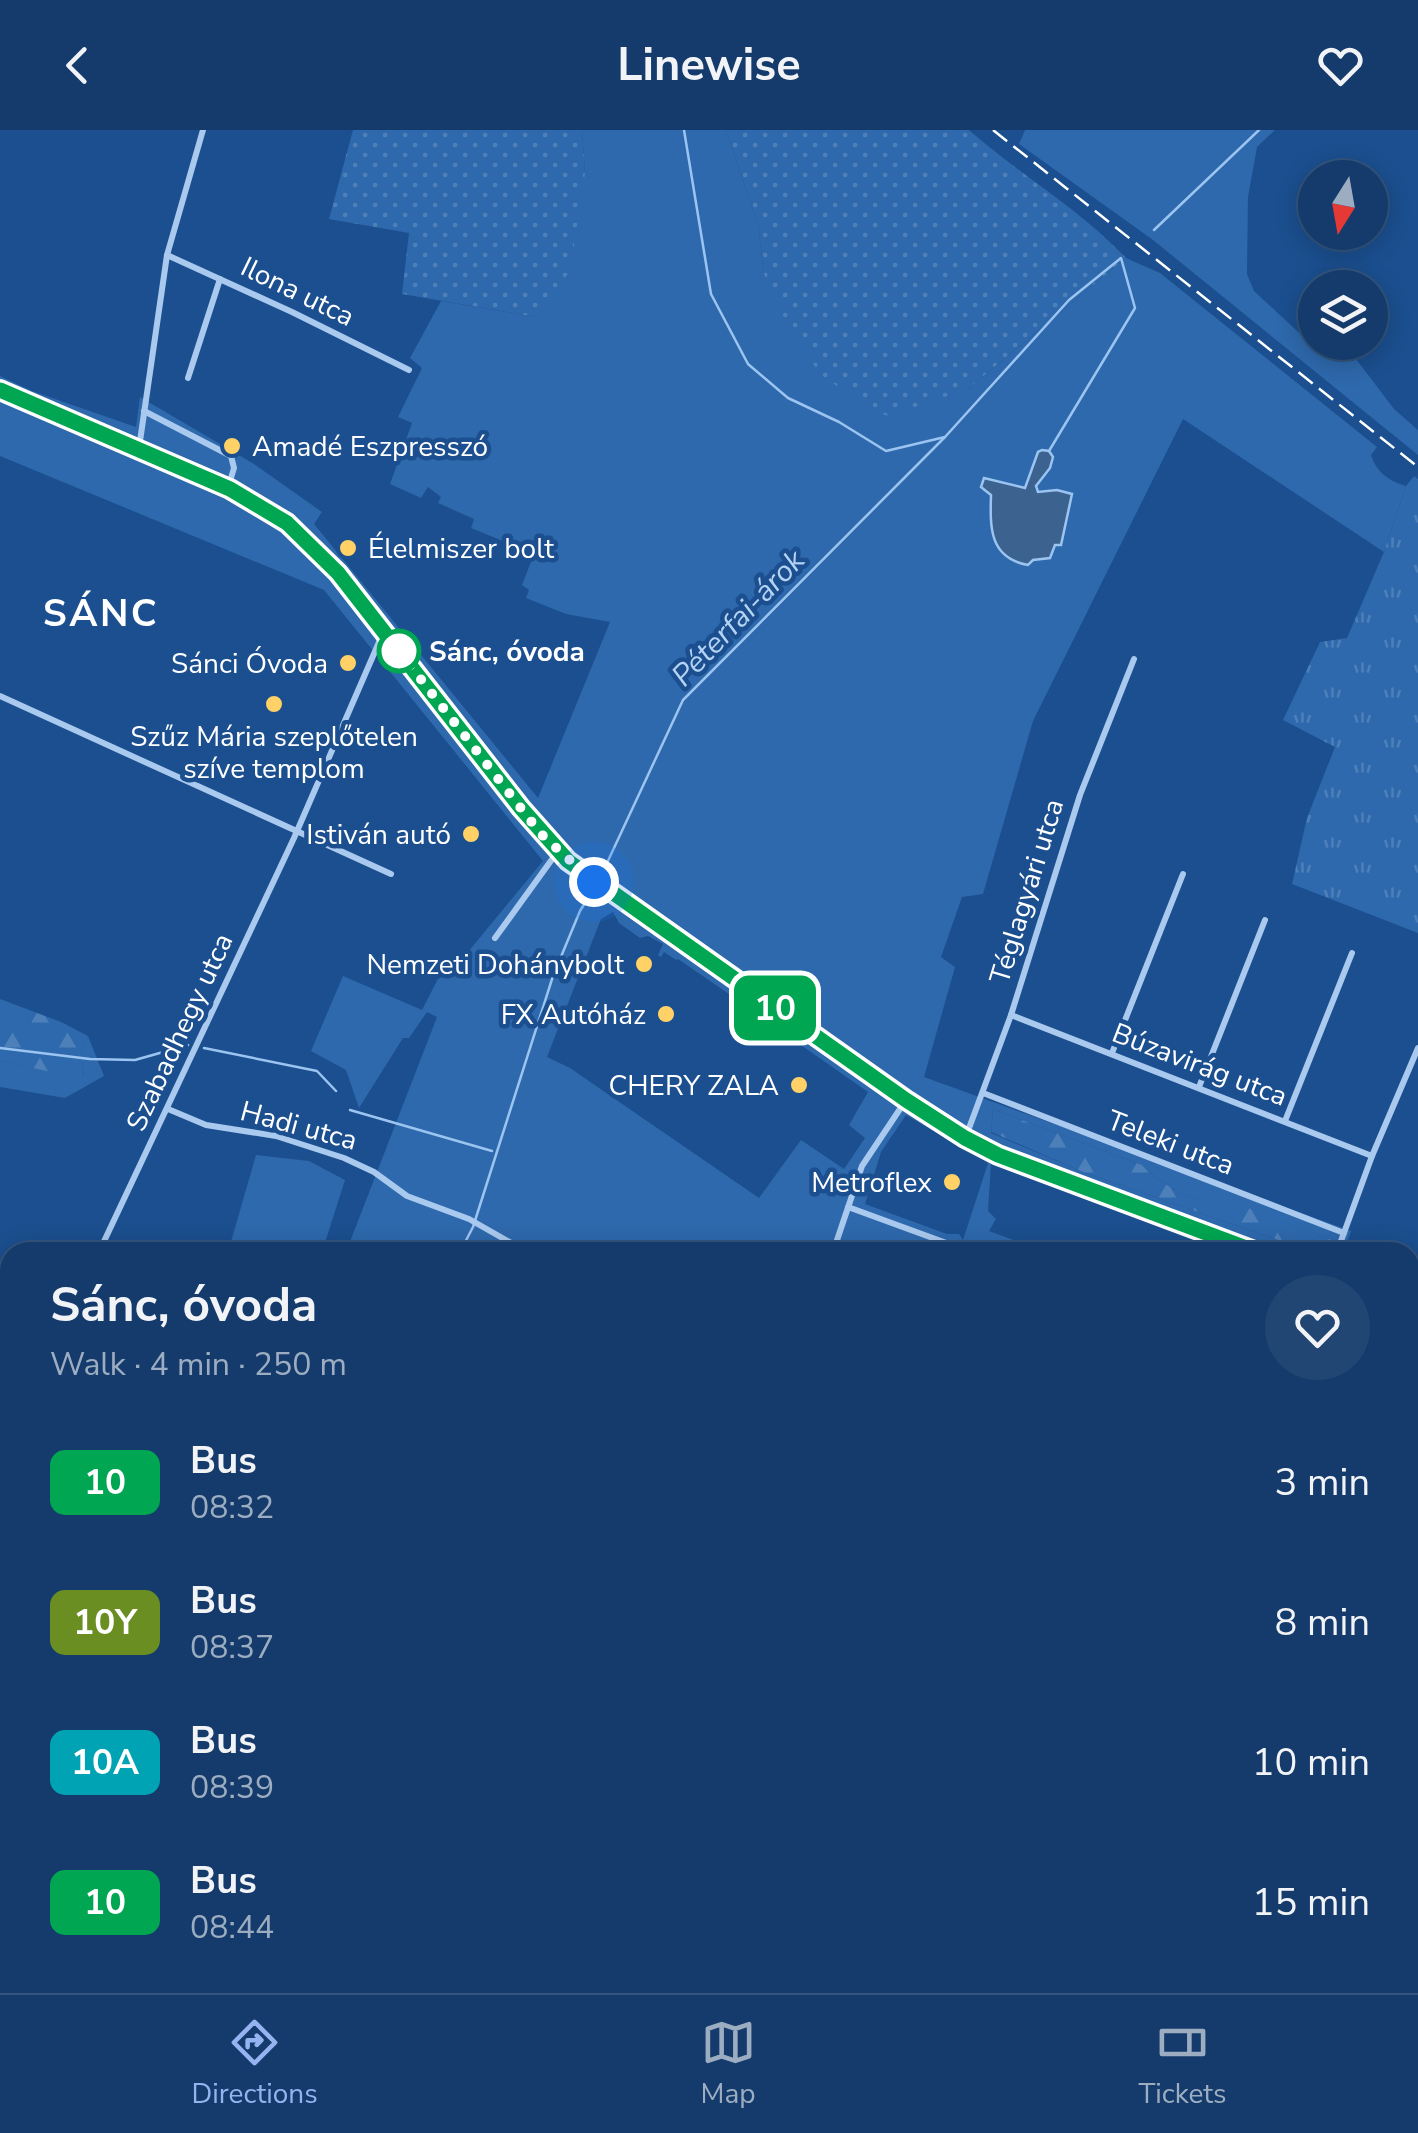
<!DOCTYPE html>
<html lang="en">
<head>
<meta charset="utf-8">
<style>
  :root { --surface:#143b6b; --page:#214673; --text:#f1f3f6; --muted:#9dadc1; --line:#33557e; --accent:#95b2f1 }
  body { margin:0; font-family:"Nunito Sans",sans-serif; background:var(--page); color:var(--text); height:100vh; display:flex; flex-direction:column; font-size:38px; white-space:nowrap }
  * { box-sizing:border-box; margin:0 }
  p { font-size:32px; color:var(--muted) }
  .icon { flex:none; width:55px; height:55px; fill:none; stroke:currentColor; stroke-width:2; stroke-linecap:round; stroke-linejoin:round }
  .map { position:relative; flex:1; overflow:hidden }
  .panel { position:absolute; left:0px; top:1112px; width:1420px; height:752px; display:flex; flex-direction:column; background:var(--surface); border-radius:30px 30px 0 0; box-shadow:0 5px 25px #0003,0 0 0 2px var(--line) }
  .panel>* { flex:none }
  .badge { padding:0 20px; border-radius:15px; font-size:35px; line-height:65px }
  .needle { width:65px; rotate:191deg }
  .buttons { position:absolute; left:1298px; top:30px; display:grid; gap:20px }
  .buttons a { display:grid; place-items:center; width:90px; height:90px; border-radius:50%; background:var(--surface); box-shadow:0 5px 25px #0003,0 0 0 2px var(--line); font-size:50px }
  .you { position:absolute; width:50px; height:50px; margin:-25px; border:8px solid #fff; border-radius:50%; background:#1a73e8; box-shadow:0 0 0 15px #1a73e833 }
  .map>.badge { position:absolute; translate:-50% -50%; box-shadow:0 0 0 5px #fff }
  .round { display:grid; place-items:center; flex:none; width:105px; height:105px; border-radius:52px; background:var(--page) }
  .overview { display:flex; align-items:center; justify-content:space-between; height:170px; padding:0 50px }
  h1 { font-size:48px; font-weight:700; line-height:75px }
  ul { padding:0; list-style:none }
  li { display:flex; align-items:center; gap:30px; height:140px; padding:0 50px }
  li div { flex:1 }
  li b { display:block; font-size:38px }
  li em { font-style:normal }
  li .badge { min-width:110px; font-weight:700; text-align:center }
  header { display:flex; justify-content:space-between; align-items:center; height:130px; padding:0 50px; background:var(--surface); font-size:45px; font-weight:700 }
  .tab-bar { display:flex; justify-content:space-around; align-items:center; height:140px; border-top:2px solid var(--line); background:var(--surface); font-size:28px; color:var(--muted) }
  .tab-bar a { display:grid; justify-items:center; gap:5px }
  .tab-bar .on { color:var(--accent) }
  .map>svg:first-child { display:block }
</style>
</head>
<body>
<header><svg class="icon" aria-label="back" viewBox="0 0 24 24"><path d="M15 5l-7 7 7 7"/></svg>Linewise<svg class="icon" aria-label="heart" viewBox="0 0 24 24"><path d="M12 20l-8-8c-3-5 5-10 8-4 3-6 11-1 8 4z"/></svg></header>
<div class="map">
<svg width="1418" height="1863" viewBox="0 0 1418 1863">
  <defs>
    <pattern id="forest-firs" width="22" height="20" patternUnits="userSpaceOnUse" patternTransform="scale(2.5)"><rect width="22" height="20" fill="#2e69ad"/><path d="M5 1l3.5 6h-7zM16 11l3.5 6h-7z" fill="#4d80b9"/></pattern>
    <pattern id="park-tufts" width="24" height="20" patternUnits="userSpaceOnUse" patternTransform="scale(2.5)"><rect width="24" height="20" fill="#2e69ad"/><path d="M3 7l-1-3M5 7V3M7 7l1-3M15 17l-1-3M17 17v-4M19 17l1-3" fill="none" stroke="#4d80b9"/></pattern>
    <pattern id="garden-dots" width="8" height="8" patternUnits="userSpaceOnUse" patternTransform="scale(2.5)"><rect width="8" height="8" fill="#2e69ad"/><path d="M2 2h.1M6 6h.1" fill="none" stroke="#4d80b9" stroke-width="1.8" stroke-linecap="round"/></pattern>
  </defs>
  <rect width="100%" height="100%" fill="#1b4f8f"/>
  <g fill="#2e69ad" fill-rule="evenodd">
    <path d="M582 0H726L758 95 764 144 968 259 1126 128 1160 143 1377 317 1371 325C1376 342 1389 351 1406 356L1384 422 1183 289 1033 591 983 764 962 767 941 827 955 837 924 947 1351 1101 1344 1122H1327L1332 1110 1233 1073C1204 1079 1162 1056 1142 1035L993 979 991 1003 1083 1042 1312 1122H1235L991 1034 988 1081 996 1089 989 1101 1046 1122H346L437 887 427 882 409 908H403L359 978 346 940 311 921 343 846 422 880 445 835 454 839 543 731 324 460 0 326V246L32 261 136 297 140 267 254 334 322 382 314 394 538 668 610 492 566 484 526 468 529 460 522 455 534 424 471 398 474 389 438 373 441 367 428 357 421 368 390 354 412 293 398 287 422 238 410 228 441 171 536 187 585 44ZM613 782 619 793 640 808 648 806 663 814 658 825 661 827 664 822 676 830 678 829 787 904 783 911 798 913 868 962 849 995 865 1008 844 1039 801 1010 759 1068 570 938 547 927 601 789ZM906 985 988 1033 963 1110 959 1104H947L865 1074 881 1022Z"/>
    <polygon points="1025,0 1275,0 1257,17 1248,67 1247,144 1254,161 1309,212 1356,229 1394,279 1418,300 1418,325 1153,110 1019,14"/>
    <polygon points="88,906 104,946 65,968 0,957 0,931 84,948 81,922"/>
    <polygon points="256,1025 309,1031 345,1050 322,1122 228,1122"/>
  </g>
  <g fill="url(#forest-firs)">
    <polygon points="0,869 61,892 88,906 81,922 84,949 0,931"/>
    <path d="M993 979 1142 1035C1162 1056 1204 1079 1233 1072L1332 1110 1327 1122H1312L1083 1042 991 1002Z"/>
  </g>
  <polygon fill="url(#park-tufts)" points="1414,346 1418,349 1418,803 1292,754 1307,688 1335,617 1283,590 1320,512 1347,508 1384,422 1406,356"/>
  <g fill="url(#garden-dots)">
    <polygon points="353,0 582,0 585,44 570,141 536,187 402,164 409,103 329,89"/>
    <path d="M726 0H969C1020 45 1079 78 1126 128L968 259 888 286 867 278 819 243 782 184 764 144 758 95Z"/>
  </g>
  <path fill="#3c6290" stroke="#9cc4f0" stroke-width="2.5" d="M1042 320 1049 321 1053 327 1050 338 1036 356 1038 362 1057 360 1072 364 1061 415H1055L1050 428 1033 430 1028 435C989 428 990 397 991 365L981 357 984 348 1025 358 1038 322Z"/>
  <g fill="none" stroke-linecap="round" stroke-linejoin="round">
    <g stroke="#9cc4f0" stroke-width="2.5">
      <polyline points="684,0 711,164 748,234 788,268 839,292 886,321 945,307 1069,170 1121,128 1135,178 1049,321"/>
      <polyline points="1154,100 1259,0"/>
      <polyline points="600,748 683,570 945,307"/>
      <polyline points="0,918 90,929 135,930 188,915"/>
      <polyline points="204,918 317,941 336,961"/>
      <polyline points="350,980 492,1021"/>
      <polyline points="460,1122 473,1097 553,846 580,781 596,755"/>
      <polyline points="260,1863 262,1855"/>
    </g>
    <g stroke="#a9c9ee" stroke-width="6">
      <polyline points="167,125 292,182 409,240"/>
      <polyline points="188,248 220,149"/>
      <polyline points="144,281 231,326 234,338 228,358"/>
      <polyline points="139,318 167,125 203,0"/>
      <polyline points="0,566 391,744"/>
      <polyline points="495,808 558,721"/>
      <polyline points="1011,885 1372,1026"/>
      <polyline points="1112,923 1183,744"/>
      <polyline points="1199,957 1265,790"/>
      <polyline points="983,963 1344,1103"/>
      <polyline points="168,979 206,995 276,1006 344,1028 374,1042 407,1066 469,1089 527,1122"/>
      <polyline points="1285,991 1352,823"/>
      <polyline points="965,1009 1011,885 1080,665 1134,529"/>
      <polyline points="848,1077 971,1122"/>
      <polyline points="99,1122 294,708 383,503"/>
      <polyline points="833,1122 862,1036 906,970"/>
      <polyline points="1337,1122 1372,1026 1418,918"/>
      <polyline points="0,1319 10,1299"/>
      <polyline points="1410,1673 1418,1674"/>
      <polyline points="747,1855 795,1863"/>
      <polyline points="0,1857 10,1825"/>
      <polyline points="449,1863 453,1855"/>
      <polyline points="560,1863 562,1855"/>
      <polyline points="613,1863 617,1855"/>
      <polyline points="641,1863 645,1855"/>
      <polyline points="956,1863 957,1855"/>
      <polyline points="1007,1863 1008,1855"/>
    </g>
    <g stroke="#d6e6fa" stroke-width="9">
      <polyline points="0,260 230,359 287,393 337,443 541,704 568,731 906,970 965,1009 998,1025 1257,1122"/>
      <polyline points="1410,1178 1418,1181"/>
      <polyline points="1410,1372 1418,1347"/>
      <polyline points="1314,1863 1315,1855"/>
    </g>
    <polyline stroke="#fff" stroke-width="2.5" stroke-dasharray="18 8" stroke-linecap="butt" points="993,0 1418,337"/>
  </g>
  <g fill="none" stroke-linecap="round" stroke-linejoin="round">
    <g stroke="#fff" stroke-width="22">
      <polyline id="line" points="0,260 230,359 287,393 338,443 521,678 568,731 906,970 965,1008 998,1025 1257,1122"/>
    </g>
    <use href="#line" stroke="#00a651" stroke-width="15"/>
    <polyline stroke="#fff" stroke-width="10" stroke-dasharray="0 18" points="399,521 541,704 594,752"/>
  </g>
  <g fill="#ffd166" stroke="#1b4f8f" stroke-width="4">
    <circle cx="232" cy="316" r="10"/>
    <circle cx="348" cy="418" r="10"/>
    <circle cx="348" cy="533" r="10"/>
    <circle cx="274" cy="574" r="10"/>
    <circle cx="471" cy="704" r="10"/>
    <circle cx="644" cy="834" r="10"/>
    <circle cx="666" cy="884" r="10"/>
    <circle cx="799" cy="955" r="10"/>
    <circle cx="952" cy="1052" r="10"/>
  </g>
  <circle fill="#fff" stroke="#00a651" stroke-width="5" cx="399" cy="521" r="20"/>
  <g text-anchor="middle" stroke-width="9" stroke-linejoin="round" paint-order="stroke">
    <g font-size="28" fill="#fff" stroke="#1b4f8f">
      <text transform="translate(298 161) rotate(26)" y="10">Ilona utca</text>
      <text transform="translate(1026 761) rotate(-73)" y="10">Téglagyári utca</text>
      <text transform="translate(179 902) rotate(-65)" y="10">Szabadhegy utca</text>
      <text transform="translate(1200 934) rotate(21)" y="10">Búzavirág utca</text>
      <text transform="translate(299 995) rotate(15)" y="10">Hadi utca</text>
      <text transform="translate(1171 1012) rotate(21)" y="10">Teleki utca</text>
    </g>
    <g font-size="28" fill="#fff" stroke="#1b4f8f" text-anchor="end">
      <text x="252" y="326" text-anchor="start">Amadé Eszpresszó</text>
      <text x="368" y="428" text-anchor="start">Élelmiszer bolt</text>
      <text x="328" y="543">Sánci Óvoda</text>
      <text x="274" y="616" text-anchor="middle">Szűz Mária szeplőtelen<tspan x="274" dy="32">szíve templom</tspan></text>
      <text x="451" y="714">Istiván autó</text>
      <text x="624" y="844">Nemzeti Dohánybolt</text>
      <text x="646" y="894">FX Autóház</text>
      <text x="779" y="965">CHERY ZALA</text>
      <text x="932" y="1062">Metroflex</text>
    </g>
    <g font-size="28" font-weight="bold" fill="#fff" stroke="#1b4f8f" text-anchor="start">
      <text x="429" y="531">Sánc, óvoda</text>
    </g>
    <g font-size="30" font-style="italic" fill="#b5d3f5" stroke="#1b4f8f">
      <text transform="translate(738 488) rotate(-46)" y="10">Péterfai-árok</text>
    </g>
    <g font-size="38" font-weight="bold" letter-spacing="2.5" fill="#fff" stroke="#1b4f8f">
      <text x="101" y="496">SÁNC</text>
    </g>
  </g>
</svg>
<div class="buttons">
<a><svg class="needle" viewBox="-14 -14 28 28"><path d="M0-13l5 13h-10z" fill="#e53935"/><path d="M0 13l5-13h-10z" fill="#9dadc1"/></svg></a>
<a><svg class="icon" aria-label="layers" viewBox="0 0 24 24"><path d="M12 4l9 5-9 5-9-5zM3 14l9 5 9-5"/></svg></a>
</div>
<div class="you" style="left:594px;top:752px"></div>
<b class="badge" style="left:775px;top:878px;background:#00a651;color:#fff">10</b>
<section class="panel">
<div class="overview"><div><h1>Sánc, óvoda</h1><p>Walk · 4 min · 250 m</p></div><a class="round"><svg class="icon" aria-label="heart" viewBox="0 0 24 24"><path d="M12 20l-8-8c-3-5 5-10 8-4 3-6 11-1 8 4z"/></svg></a></div>
<ul>
<li><span class="badge" style="background:#00a651;color:#fff">10</span><div><b>Bus</b><p>08:32</p></div><em>3 min</em></li>
<li><span class="badge" style="background:#6b8e23;color:#fff">10Y</span><div><b>Bus</b><p>08:37</p></div><em>8 min</em></li>
<li><span class="badge" style="background:#00a3b4;color:#fff">10A</span><div><b>Bus</b><p>08:39</p></div><em>10 min</em></li>
<li><span class="badge" style="background:#00a651;color:#fff">10</span><div><b>Bus</b><p>08:44</p></div><em>15 min</em></li>
</ul>
</section>
</div>
<nav class="tab-bar">
<a class="on"><svg class="icon" aria-label="directions" viewBox="0 0 24 24"><path d="M12 3l9 9-9 9-9-9zM9 14v-3h6M13 9l2 2-2 2"/></svg>Directions</a>
<a><svg class="icon" aria-label="map" viewBox="0 0 24 24"><path d="M3 6l6-2 6 2 6-2v14l-6 2-6-2-6 2zM9 4v14M15 6v14"/></svg>Map</a>
<a><svg class="icon" aria-label="tickets" viewBox="0 0 24 24"><path d="M3 7h18v10H3zM15 7v10"/></svg>Tickets</a>
</nav>
</body>
</html>
